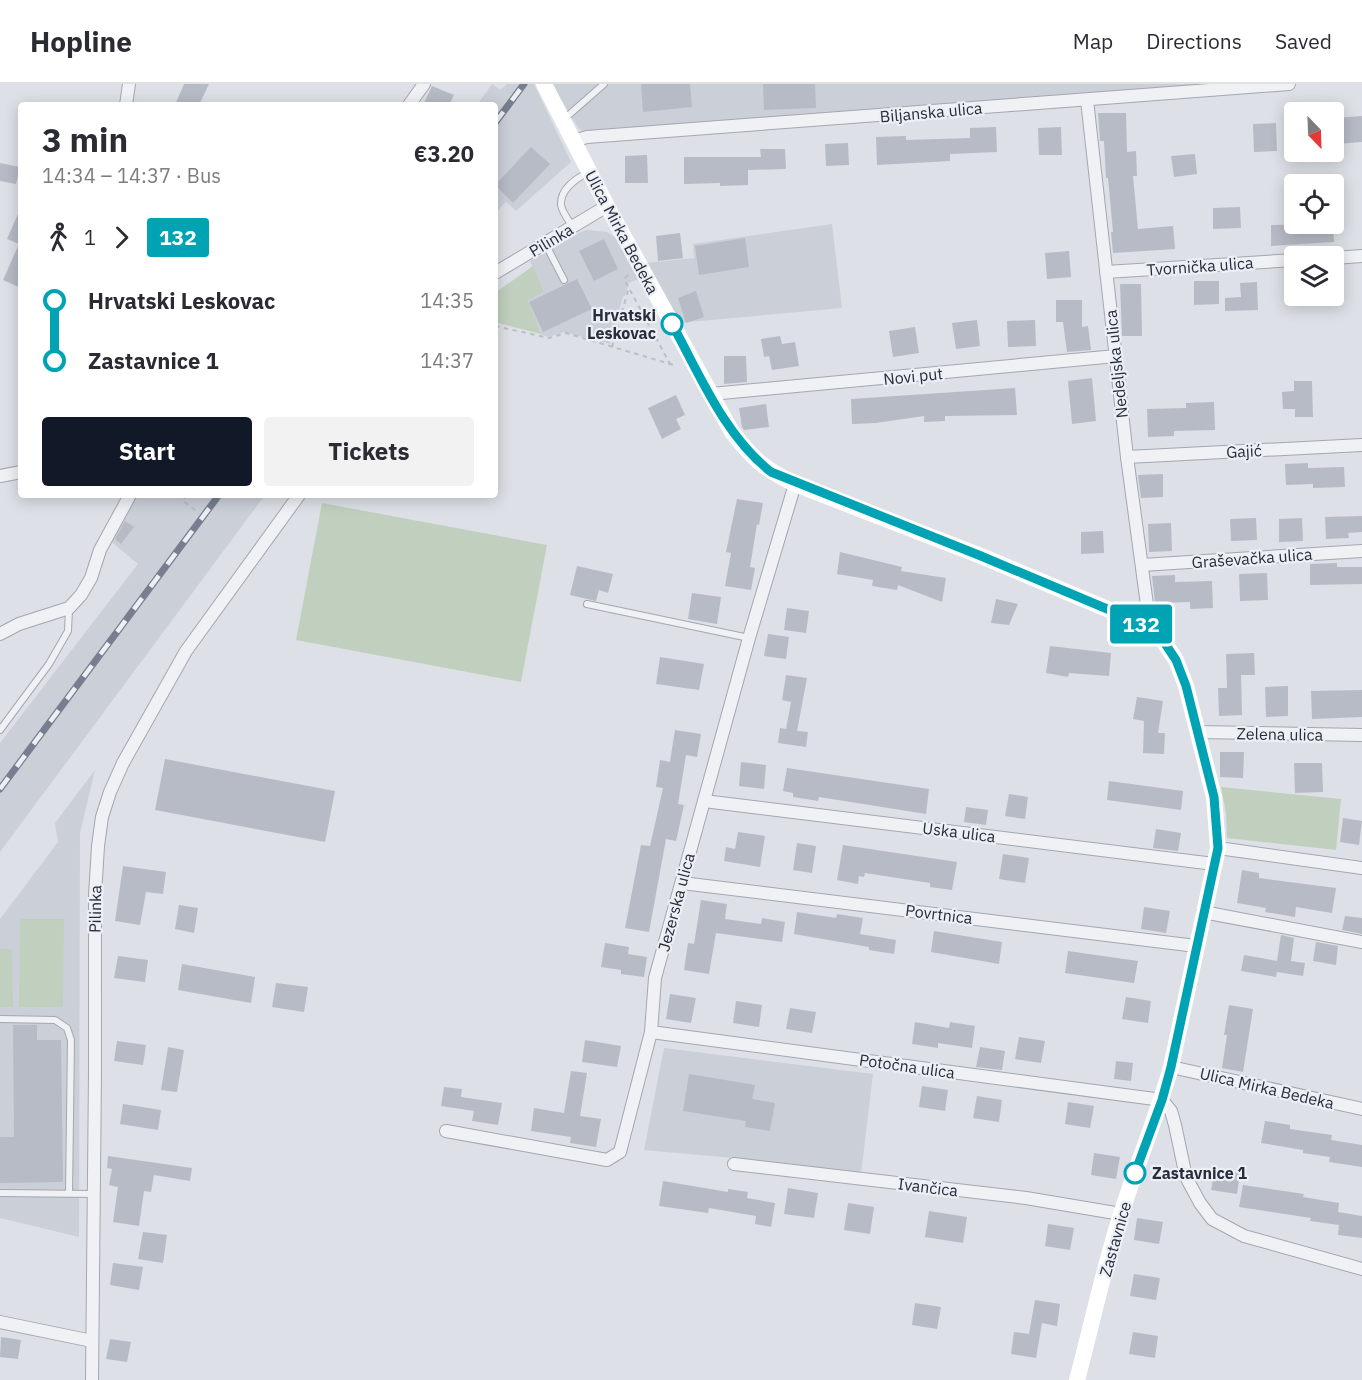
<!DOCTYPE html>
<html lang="en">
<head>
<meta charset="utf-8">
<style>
  :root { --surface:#fff; --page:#f2f2f3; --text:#2b2b33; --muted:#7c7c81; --line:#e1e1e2; --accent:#111827 }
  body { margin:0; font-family:"IBM Plex Sans",sans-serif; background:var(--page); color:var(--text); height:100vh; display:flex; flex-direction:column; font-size:22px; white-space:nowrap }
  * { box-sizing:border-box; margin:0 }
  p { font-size:20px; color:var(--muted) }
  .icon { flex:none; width:33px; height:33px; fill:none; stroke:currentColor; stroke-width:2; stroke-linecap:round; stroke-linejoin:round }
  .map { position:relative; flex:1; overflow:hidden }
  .side { position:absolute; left:18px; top:18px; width:480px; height:396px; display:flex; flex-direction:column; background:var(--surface); border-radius:6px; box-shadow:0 3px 15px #0003 }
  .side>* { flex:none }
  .badge { padding:0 12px; border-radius:4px; font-size:21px; line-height:39px }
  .needle { width:39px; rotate:157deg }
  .controls { position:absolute; left:1284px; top:18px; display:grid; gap:12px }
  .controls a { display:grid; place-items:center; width:60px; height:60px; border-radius:6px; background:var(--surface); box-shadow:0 3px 15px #0003; font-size:30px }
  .map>.badge { position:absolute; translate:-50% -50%; box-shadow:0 0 0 3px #fff }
  .legs { display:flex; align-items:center; gap:9px; height:66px; padding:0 24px; font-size:20px }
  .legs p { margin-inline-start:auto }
  .overview { display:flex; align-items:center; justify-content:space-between; height:102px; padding:0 24px }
  h1 { font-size:33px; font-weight:800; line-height:45px }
  .button { display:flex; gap:12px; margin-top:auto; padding:12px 24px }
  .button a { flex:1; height:69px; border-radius:6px; background:var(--accent); color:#fff; font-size:24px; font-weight:800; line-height:69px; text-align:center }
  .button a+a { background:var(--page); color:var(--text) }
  ul { padding:0 24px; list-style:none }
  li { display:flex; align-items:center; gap:21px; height:60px; font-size:22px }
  li i { display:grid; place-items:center; width:9px; height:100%; margin:0 8px; background:currentColor }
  li i::after { content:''; width:15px; height:15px; margin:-8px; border:4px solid; border-radius:50%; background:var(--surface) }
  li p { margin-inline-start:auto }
  li:first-child i { background:linear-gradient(#0000 50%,currentColor 0) }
  li:last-child i { background:linear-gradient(currentColor 50%,#0000 0) }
  header { display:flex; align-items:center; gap:36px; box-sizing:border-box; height:84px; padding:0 30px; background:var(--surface); border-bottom:2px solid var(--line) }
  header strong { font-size:28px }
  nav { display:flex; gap:33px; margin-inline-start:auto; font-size:21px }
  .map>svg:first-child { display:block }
</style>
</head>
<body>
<header>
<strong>Hopline</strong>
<nav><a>Map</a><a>Directions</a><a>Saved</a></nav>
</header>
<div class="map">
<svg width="1362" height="1296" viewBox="0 0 1362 1296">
  <rect width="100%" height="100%" fill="#dde0e6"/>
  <g fill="#cbcfd8">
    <polygon points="492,0 500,6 507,0 534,0 571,78 516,127 506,118 495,129 495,21 477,21"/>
    <polygon points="551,0 1204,0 584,49 579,45"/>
    <polygon points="832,140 842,224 678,239 646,179 694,174 693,160"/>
    <polygon points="587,146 607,148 619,156 640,194 629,199 625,212 623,212 610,260 564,248 548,253 541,250 528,217 544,206 530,177 579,149"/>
    <polygon points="134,411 265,411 0,768 0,659 138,480 108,455"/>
    <polygon points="95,686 80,749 79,1153 0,1134 0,835 58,758 55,739"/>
    <polygon points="664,964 873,990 861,1090 733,1074 644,1066"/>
  </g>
  <g fill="#c1d0be">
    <polygon points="533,182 544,207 528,217 541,250 495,238 495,209"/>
    <polygon points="322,419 547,461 521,598 296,556"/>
    <polygon points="1221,703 1341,715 1336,766 1227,754 1226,729"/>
    <polygon points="20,835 64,835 63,923 19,923"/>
    <polygon points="0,865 12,865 13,923 0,923"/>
  </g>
  <g fill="#b7bbc6">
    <polygon points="184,0 209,0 199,21 175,21"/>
    <polygon points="641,0 690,0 692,23 643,28"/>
    <polygon points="763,0 815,0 816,24 764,26"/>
    <polygon points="432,2 454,11 449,21 423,21"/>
    <polygon points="1098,29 1126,29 1127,68 1136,67 1137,92 1133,92 1138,145 1173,142 1175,165 1113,169 1111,148 1113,148 1108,94 1106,94 1104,57 1100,57"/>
    <polygon points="1362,32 1362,58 1336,60 1335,34"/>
    <polygon points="1276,39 1277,67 1254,68 1253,40"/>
    <polygon points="996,43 997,68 950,70 950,77 877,81 876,53 906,52 906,56 970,54 970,44"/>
    <polygon points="1061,43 1062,71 1039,71 1038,44"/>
    <polygon points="848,59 849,81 826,82 825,60"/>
    <polygon points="531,63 550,80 513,119 495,101"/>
    <polygon points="760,65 785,65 786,85 748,86 748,101 720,102 720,99 684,100 684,73 761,73"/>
    <polygon points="1195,70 1197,90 1174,93 1171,72"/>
    <polygon points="647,71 648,99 625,99 625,72"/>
    <polygon points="0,79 20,83 16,100 0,97"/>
    <polygon points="21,123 21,204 3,196 19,160 7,155"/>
    <polygon points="1240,123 1241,144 1213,145 1213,124"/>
    <polygon points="1333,140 1334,158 1271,162 1271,141"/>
    <polygon points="680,149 683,174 658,177 656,152"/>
    <polygon points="745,154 749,183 699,191 695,162"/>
    <polygon points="604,155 618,185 594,197 579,167"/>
    <polygon points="1069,167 1071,193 1047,195 1045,169"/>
    <polygon points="577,195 592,225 543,248 529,218"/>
    <polygon points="1194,197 1219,197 1219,220 1194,221"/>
    <polygon points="1257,198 1258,226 1225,227 1225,214 1241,213 1240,199"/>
    <polygon points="1120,200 1141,200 1142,252 1122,252"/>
    <polygon points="696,207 704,233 686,239 678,214"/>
    <polygon points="1056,216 1082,216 1082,243 1088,242 1091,266 1067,268 1063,238 1056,238"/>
    <polygon points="977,236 980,262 956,265 952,239"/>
    <polygon points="1035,236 1036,262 1008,263 1007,237"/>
    <polygon points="915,243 919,269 893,273 889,247"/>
    <polygon points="780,252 782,260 795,258 799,282 772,286 769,272 764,273 761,255"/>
    <polygon points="724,272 746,272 747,298 724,300"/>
    <polygon points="1092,294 1096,337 1072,340 1068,297"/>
    <polygon points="1294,297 1312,297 1313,333 1295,333 1295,325 1283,325 1282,308 1294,307"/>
    <polygon points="1015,304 1017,331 945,332 945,337 924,338 924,332 876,339 852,340 851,315"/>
    <polygon points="676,311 685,331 676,335 681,345 662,355 648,324"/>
    <polygon points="1214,318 1215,346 1174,347 1174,352 1148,353 1147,325 1186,324 1186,319"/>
    <polygon points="766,320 769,343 744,346 742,343 739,324"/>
    <polygon points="1308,379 1308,384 1344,383 1345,403 1313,404 1313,400 1286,401 1285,380"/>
    <polygon points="1163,390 1163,413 1141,414 1138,391"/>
    <polygon points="737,415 763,419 759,441 757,440 750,483 755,484 751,506 725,502 731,469 726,468"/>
    <polygon points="1362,432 1362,448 1348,449 1349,454 1326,455 1325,433"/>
    <polygon points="1256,434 1257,456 1231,457 1230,435"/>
    <polygon points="1302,434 1303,457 1279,458 1279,435"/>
    <polygon points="125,437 134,443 121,460 115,455"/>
    <polygon points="1171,439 1172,467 1149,468 1148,440"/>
    <polygon points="1103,447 1104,469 1081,470 1081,448"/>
    <polygon points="840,468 902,483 901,487 946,494 942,518 898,501 897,506 872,502 873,496 837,490"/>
    <polygon points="1337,479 1337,483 1362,483 1362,500 1310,501 1310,480"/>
    <polygon points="577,482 613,490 608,509 599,506 596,517 570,511"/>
    <polygon points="1267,489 1268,516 1240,517 1239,490"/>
    <polygon points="1175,491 1175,498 1212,497 1213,524 1190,525 1190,518 1155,519 1152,492"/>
    <polygon points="692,509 721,513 717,540 688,535"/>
    <polygon points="996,515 1018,520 1009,541 991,539"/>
    <polygon points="787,524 809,527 806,549 784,546"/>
    <polygon points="768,550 789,553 786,575 764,572"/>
    <polygon points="1050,562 1111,569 1109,592 1069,589 1068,593 1046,589"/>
    <polygon points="1254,569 1255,591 1241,591 1242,631 1219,632 1218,604 1227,604 1226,570"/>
    <polygon points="660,573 704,580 699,606 656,600"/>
    <polygon points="786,591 807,594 797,647 808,648 806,663 778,659 780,644 786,645 791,618 782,616"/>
    <polygon points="1288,602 1288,632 1266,633 1265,603"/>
    <polygon points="1362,606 1362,633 1312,635 1311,607"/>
    <polygon points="1137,613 1163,617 1158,649 1165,649 1164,670 1143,669 1144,637 1133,635"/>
    <polygon points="675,646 701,650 697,673 686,671 678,720 684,721 676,757 666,755 649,848 625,844 641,761 650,762 663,704 656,703 660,676 670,678"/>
    <polygon points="1220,668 1244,668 1243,694 1220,693"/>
    <polygon points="165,675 335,707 325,758 155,726"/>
    <polygon points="741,678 766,681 764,705 739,702"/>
    <polygon points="1294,679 1322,679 1323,708 1295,709"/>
    <polygon points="787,684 929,705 926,730 819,713 818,717 793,713 793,709 783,707"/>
    <polygon points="1109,697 1183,707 1181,726 1107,716"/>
    <polygon points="1009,710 1028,713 1025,735 1005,732"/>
    <polygon points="966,723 988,726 986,741 964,738"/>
    <polygon points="1343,734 1362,737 1359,761 1340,758"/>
    <polygon points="1156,745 1181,749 1178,767 1153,764"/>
    <polygon points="738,748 765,752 760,783 724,777 726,763 735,765"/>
    <polygon points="797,759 816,762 812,789 793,786"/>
    <polygon points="843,761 957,778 952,806 930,803 930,799 865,789 864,793 859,792 858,800 837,796"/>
    <polygon points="1003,770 1029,774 1025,799 999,795"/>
    <polygon points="123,782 166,788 163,810 146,808 140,841 115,837"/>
    <polygon points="1242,786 1259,789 1259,794 1336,804 1332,829 1296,823 1295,833 1265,828 1266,824 1237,819"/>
    <polygon points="701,816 727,820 725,835 761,840 762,834 785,838 782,858 716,849 709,890 684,886 688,859 694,860"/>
    <polygon points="179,821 198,824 194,849 175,845"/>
    <polygon points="1144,823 1170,827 1166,849 1141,845"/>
    <polygon points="797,828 836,834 837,830 863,834 860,850 896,856 894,870 869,866 869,863 794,850"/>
    <polygon points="1345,832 1362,834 1362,850 1342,846"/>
    <polygon points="934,847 1002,858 999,880 931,868"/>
    <polygon points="1281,851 1294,854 1291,877 1305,879 1303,892 1277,888 1276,893 1241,887 1244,871 1277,877"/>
    <polygon points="1316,858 1338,862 1336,881 1313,877"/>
    <polygon points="605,859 629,863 628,870 647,873 644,893 621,890 621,886 601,883"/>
    <polygon points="1068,867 1138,877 1134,899 1065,889"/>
    <polygon points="118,872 148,876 145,898 114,894"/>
    <polygon points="182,880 255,893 251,919 178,906"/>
    <polygon points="276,899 308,903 304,928 272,923"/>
    <polygon points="670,910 696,914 691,939 666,935"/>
    <polygon points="1126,913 1151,917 1148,939 1122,935"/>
    <polygon points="736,917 762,921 759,943 733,939"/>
    <polygon points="1229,921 1253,925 1243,988 1222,984 1227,951 1224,951"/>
    <polygon points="790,924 816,928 812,949 786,945"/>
    <polygon points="915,938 949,944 950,938 975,942 972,964 938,959 938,964 912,960"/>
    <polygon points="13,941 37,941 37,956 61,956 63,1098 0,1099 0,1053 14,1053"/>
    <polygon points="1019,953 1045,957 1041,979 1015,975"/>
    <polygon points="585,956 621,962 617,983 582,978"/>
    <polygon points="117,957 146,961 143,981 114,977"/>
    <polygon points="168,963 184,966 177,1008 161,1006"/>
    <polygon points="980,963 1005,967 1002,986 976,983"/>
    <polygon points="1116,977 1133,979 1131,997 1114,995"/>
    <polygon points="571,987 587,989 580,1032 601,1035 596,1063 570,1059 571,1053 531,1047 534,1024 564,1029"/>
    <polygon points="689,990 755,1001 752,1015 775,1019 770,1047 745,1043 746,1037 683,1027"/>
    <polygon points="922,1002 948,1006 945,1027 919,1023"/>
    <polygon points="444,1003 462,1005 461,1013 502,1019 498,1041 472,1037 474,1027 441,1022"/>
    <polygon points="977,1012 1002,1016 999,1038 973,1034"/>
    <polygon points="1068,1018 1094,1022 1090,1044 1065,1040"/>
    <polygon points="123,1020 161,1026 158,1046 120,1040"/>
    <polygon points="1265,1037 1290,1041 1290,1045 1332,1051 1331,1056 1362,1061 1362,1083 1329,1078 1330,1073 1303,1069 1303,1066 1261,1059"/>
    <polygon points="1094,1069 1120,1073 1116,1095 1091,1091"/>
    <polygon points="108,1072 192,1084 190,1097 154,1091 151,1108 144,1107 139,1142 113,1138 118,1103 109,1101 112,1085 107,1084"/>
    <polygon points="1215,1085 1240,1089 1237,1110 1211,1106"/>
    <polygon points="663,1097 728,1108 728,1105 748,1108 747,1114 775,1119 771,1143 755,1140 756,1132 709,1124 708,1129 659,1122"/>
    <polygon points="1243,1101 1304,1110 1303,1113 1339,1119 1338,1128 1362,1132 1362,1154 1338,1151 1339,1141 1310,1137 1311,1134 1239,1123"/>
    <polygon points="788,1104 818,1109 814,1134 784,1130"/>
    <polygon points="848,1119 874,1123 870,1150 844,1146"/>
    <polygon points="929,1127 967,1133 963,1159 925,1153"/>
    <polygon points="1137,1134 1163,1138 1159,1160 1134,1156"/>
    <polygon points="1048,1140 1074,1144 1070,1166 1045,1162"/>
    <polygon points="143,1148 167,1151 163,1179 138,1175"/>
    <polygon points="113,1179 143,1183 139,1206 110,1201"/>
    <polygon points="1134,1190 1160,1194 1156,1216 1130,1212"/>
    <polygon points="1035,1216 1060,1220 1057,1242 1042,1239 1036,1274 1011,1270 1014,1248 1029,1250"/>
    <polygon points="915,1219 941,1223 937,1245 912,1241"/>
    <polygon points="1133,1248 1158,1252 1155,1274 1129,1270"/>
    <polygon points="1,1253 21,1256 18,1275 0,1273"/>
    <polygon points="110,1255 131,1258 127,1278 106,1275"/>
  </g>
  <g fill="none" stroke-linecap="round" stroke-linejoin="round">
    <g stroke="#a3a7b0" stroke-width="8">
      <g id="lane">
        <polyline points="563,36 604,0"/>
        <path d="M573 143C569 137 562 128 561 121 560 104 577 94 589 88"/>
        <polyline points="545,159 564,196"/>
        <polyline points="587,520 749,554"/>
        <polyline points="0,646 49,580 68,547 69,524"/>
        <polyline points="0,935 55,936 67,944 71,956 69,1109"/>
        <polyline points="0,1109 94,1110"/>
      </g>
    </g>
    <g stroke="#a3a7b0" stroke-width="14">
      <g id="street">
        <polyline points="1087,16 1127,373 1150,543"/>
        <polyline points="126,21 129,0"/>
        <polyline points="409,21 424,0"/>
        <polyline points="573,57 587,53 1289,0"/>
        <polyline points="1334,174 1362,172"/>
        <polyline points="1106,188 1294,176"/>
        <polyline points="495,189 607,122"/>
        <polyline points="711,310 1116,272"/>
        <polyline points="1127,373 1362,361"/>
        <polyline points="0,392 21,388"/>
        <polyline points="1142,481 1362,467"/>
        <polyline points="0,550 19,540 69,524 81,511 91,494 100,466 130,411"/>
        <polyline points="1198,648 1362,651"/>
        <polyline points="704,717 1214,780"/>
        <polyline points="1218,764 1362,784"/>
        <polyline points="682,799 1196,862"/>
        <polyline points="1203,828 1362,858"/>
        <polyline points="651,948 1162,1016 1171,1027 1175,1041 1186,1093 1200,1119 1212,1135 1244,1152 1362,1185"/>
        <polyline points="1171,983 1362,1025"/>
        <polyline points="446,1047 607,1076 620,1068 651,948 655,894 749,554 795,400"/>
        <polyline points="734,1080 1026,1114 1121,1130"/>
        <polyline points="0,1238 92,1257"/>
        <polyline points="92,1296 95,989 95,811 98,762 102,733 110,708 123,679 186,567 299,411"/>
      </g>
    </g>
    <g stroke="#bbbec5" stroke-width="2" stroke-dasharray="4.5 4.5" stroke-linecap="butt">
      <polyline points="628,191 624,195 670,280"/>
      <polyline points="495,242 549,254 566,249 677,282"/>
      <polyline points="612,263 629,203"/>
      <polyline points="187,411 183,417 199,429"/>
    </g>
    <use href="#lane" stroke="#eff1f5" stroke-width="6"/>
    <use href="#street" stroke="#eff1f5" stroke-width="12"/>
    <path stroke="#fff" stroke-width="16" d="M544 0 607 122 732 348C753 375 764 385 795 400L981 472 1150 543 1164 558 1176 576 1186 602 1214 713 1218 764 1171 983C1157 1032 1138 1078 1122 1127 1104 1182 1092 1240 1077 1296"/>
    <g stroke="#777e8f" stroke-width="7">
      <g id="rail">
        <polyline points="495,39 524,0"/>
        <polyline points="0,705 219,411"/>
      </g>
    </g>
    <use href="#rail" stroke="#eceff4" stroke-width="4.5" stroke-dasharray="14" stroke-linecap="butt"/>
  </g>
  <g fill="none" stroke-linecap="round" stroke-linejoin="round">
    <g stroke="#fff" stroke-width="14">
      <path id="line-1" d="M672 240C700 291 724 351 771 388L981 472 1150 543 1164 558 1176 576 1186 602 1214 713 1218 764 1171 983 1162 1016 1135 1089"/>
    </g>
    <use href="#line-1" stroke="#00a3b4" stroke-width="9"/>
  </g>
  <g fill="#fff" stroke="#00a3b4" stroke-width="3">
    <circle cx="672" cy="240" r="10"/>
    <circle cx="1135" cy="1089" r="10"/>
  </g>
  <g text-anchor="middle" stroke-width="4.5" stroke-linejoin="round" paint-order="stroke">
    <g font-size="16" fill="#272d3c" stroke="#eceff4">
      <text transform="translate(931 28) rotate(-5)" y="6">Biljanska ulica</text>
      <text transform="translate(622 148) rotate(62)" y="6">Ulica Mirka Bedeka</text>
      <text transform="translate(551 156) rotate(-31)" y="6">Pilinka</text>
      <text transform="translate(1200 182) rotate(-4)" y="6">Tvornička ulica</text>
      <text transform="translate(1116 280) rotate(-96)" y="6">Nedeljska ulica</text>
      <text transform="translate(913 292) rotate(-6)" y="6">Novi put</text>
      <text transform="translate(1244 367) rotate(-3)" y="6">Gajić</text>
      <text transform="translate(1252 474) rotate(-4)" y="6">Graševačka ulica</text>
      <text transform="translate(1280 650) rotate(1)" y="6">Zelena ulica</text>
      <text transform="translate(959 748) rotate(7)" y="6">Uska ulica</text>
      <text transform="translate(676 818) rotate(-75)" y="6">Jezerska ulica</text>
      <text transform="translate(95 825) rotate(-89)" y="6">Pilinka</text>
      <text transform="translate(939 830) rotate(7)" y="6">Povrtnica</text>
      <text transform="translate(907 982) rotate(8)" y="6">Potočna ulica</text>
      <text transform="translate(1267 1004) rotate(13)" y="6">Ulica Mirka Bedeka</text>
      <text transform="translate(928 1103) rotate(7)" y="6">Ivančica</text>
      <text transform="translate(1115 1155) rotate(-74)" y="6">Zastavnice</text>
    </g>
    <g font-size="16" font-weight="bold" fill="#272d3c" stroke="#eceff4" text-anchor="end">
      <text x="656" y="237">Hrvatski<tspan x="656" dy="18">Leskovac</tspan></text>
      <text x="1152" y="1095" text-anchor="start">Zastavnice 1</text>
    </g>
  </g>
</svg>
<div class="controls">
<a><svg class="needle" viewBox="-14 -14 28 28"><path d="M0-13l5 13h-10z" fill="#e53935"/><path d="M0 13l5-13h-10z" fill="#7c7c81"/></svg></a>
<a><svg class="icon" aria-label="locate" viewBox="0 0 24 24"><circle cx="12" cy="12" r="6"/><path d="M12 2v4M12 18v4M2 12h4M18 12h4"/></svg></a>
<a><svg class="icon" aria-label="layers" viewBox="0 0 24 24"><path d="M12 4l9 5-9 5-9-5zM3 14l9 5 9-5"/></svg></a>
</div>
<b class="badge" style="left:1141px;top:540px;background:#00a3b4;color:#fff">132</b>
<section class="side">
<div class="overview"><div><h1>3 min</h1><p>14:34 – 14:37 · Bus</p></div><b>€3.20</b></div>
<div class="legs"><svg class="icon" aria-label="walk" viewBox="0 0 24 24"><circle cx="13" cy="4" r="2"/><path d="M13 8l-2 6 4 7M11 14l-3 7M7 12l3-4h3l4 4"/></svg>1<svg class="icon" aria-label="forward" viewBox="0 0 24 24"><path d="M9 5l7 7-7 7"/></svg><b class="badge" style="background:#00a3b4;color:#fff">132</b></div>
<ul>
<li><i style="color:#00a3b4"></i><b>Hrvatski Leskovac</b><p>14:35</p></li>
<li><i style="color:#00a3b4"></i><b>Zastavnice 1</b><p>14:37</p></li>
</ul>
<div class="button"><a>Start</a><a>Tickets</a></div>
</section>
</div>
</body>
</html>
